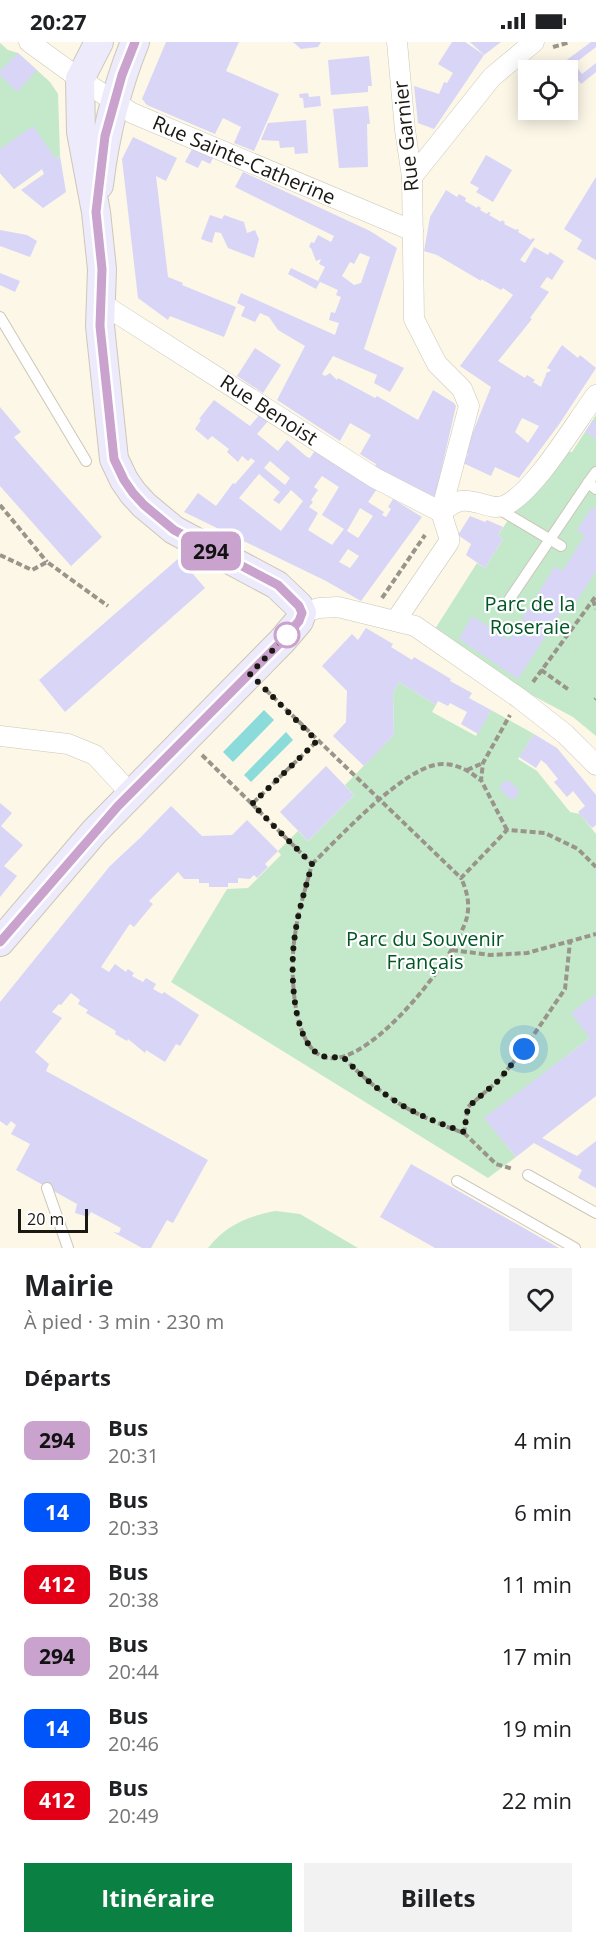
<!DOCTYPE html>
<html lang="fr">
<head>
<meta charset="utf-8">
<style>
  :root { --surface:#fff; --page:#f2f2f2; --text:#202124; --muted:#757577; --accent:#0b8043 }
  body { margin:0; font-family:"Open Sans",sans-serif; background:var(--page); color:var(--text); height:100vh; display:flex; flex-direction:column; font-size:22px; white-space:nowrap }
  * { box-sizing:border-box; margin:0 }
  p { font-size:20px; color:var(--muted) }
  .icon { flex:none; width:33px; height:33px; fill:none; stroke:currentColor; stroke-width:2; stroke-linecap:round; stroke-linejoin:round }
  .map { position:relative; height:1206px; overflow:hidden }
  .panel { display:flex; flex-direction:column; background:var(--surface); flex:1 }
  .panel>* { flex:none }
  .badge { padding:0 12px; border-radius:9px; font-size:21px; line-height:39px }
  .fabs { position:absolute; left:518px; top:18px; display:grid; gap:12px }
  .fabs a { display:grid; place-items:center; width:60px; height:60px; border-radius:0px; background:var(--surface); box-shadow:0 3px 15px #0003; font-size:30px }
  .scale { position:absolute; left:18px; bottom:15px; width:70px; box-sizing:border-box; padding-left:6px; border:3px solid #1a1813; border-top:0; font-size:16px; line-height:21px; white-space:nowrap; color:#1a1813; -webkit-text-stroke:4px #fff; paint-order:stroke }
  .you { position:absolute; width:30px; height:30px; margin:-15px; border:4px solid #fff; border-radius:50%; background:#1a73e8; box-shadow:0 0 0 9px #1a73e833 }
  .map>.badge { position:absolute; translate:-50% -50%; box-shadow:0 0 0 3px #fff }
  h2 { padding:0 24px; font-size:22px; line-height:54px }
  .round { display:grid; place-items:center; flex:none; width:63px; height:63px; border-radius:0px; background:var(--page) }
  .overview { display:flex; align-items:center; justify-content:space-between; height:102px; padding:0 24px }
  h1 { font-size:28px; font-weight:700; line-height:45px }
  .button { display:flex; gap:12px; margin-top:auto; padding:12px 24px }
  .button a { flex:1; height:69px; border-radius:0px; background:var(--accent); color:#fff; font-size:24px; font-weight:700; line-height:69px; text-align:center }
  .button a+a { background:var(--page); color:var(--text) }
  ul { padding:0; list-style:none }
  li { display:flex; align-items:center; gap:18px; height:72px; padding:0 24px }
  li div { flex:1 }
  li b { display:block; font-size:22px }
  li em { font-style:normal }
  li .badge { min-width:66px; font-weight:700; text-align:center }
  .status { display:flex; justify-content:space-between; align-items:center; height:42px; padding:0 30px; background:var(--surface); direction:ltr }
  .status svg { height:16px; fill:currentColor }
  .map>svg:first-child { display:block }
</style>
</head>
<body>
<div class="status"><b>20:27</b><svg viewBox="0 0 49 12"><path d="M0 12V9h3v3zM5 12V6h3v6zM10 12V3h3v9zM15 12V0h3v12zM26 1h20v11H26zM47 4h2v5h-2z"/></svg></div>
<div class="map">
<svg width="596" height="1206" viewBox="0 0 596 1206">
  <rect width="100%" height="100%" fill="#fcf7e7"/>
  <g fill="#c4e8ca">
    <polygon points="0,1 8,8 18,11 50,40 58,52 60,114 14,147 0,131"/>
    <polygon points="596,373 596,694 573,675 528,651 435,587 477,521 485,526 503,497 498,493 523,456 562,409 572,410"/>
    <polygon points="399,640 436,663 432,670 476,694 491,668 534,692 518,717 537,729 570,770 580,772 596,792 596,952 590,996 485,1076 516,1115 488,1136 171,940 227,847 248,846 281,813 278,809 298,789 308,799 354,753 345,743 394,693 393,651"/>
    <path d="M276 1169 300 1172 358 1206H208C226 1183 248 1174 276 1169Z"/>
  </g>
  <g fill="#8bdbdb">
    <polygon points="264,668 274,678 233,720 223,710"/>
    <polygon points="286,690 293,698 251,740 244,733"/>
  </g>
  <g fill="#d9d5f7" fill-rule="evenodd">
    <polygon points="166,0 239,0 226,29 279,52 254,109 234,101 241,85 223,76 215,92 147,63 142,57"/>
    <polygon points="293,0 321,0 318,5 301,7"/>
    <polygon points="452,0 465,0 484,13 434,87 418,81 414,44 439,52 444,40 447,41 453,31 438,22"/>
    <polygon points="470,0 501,0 484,13"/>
    <polygon points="591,0 596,0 596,5 574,22 582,32 596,21 596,30 581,42 570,27 564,28 569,26 564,20"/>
    <polygon points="18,11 37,28 17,50 0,33 0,29"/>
    <polygon points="369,14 372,44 368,44 368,50 331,53 328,18"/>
    <polygon points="308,51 309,55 320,54 321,64 304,66 303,56 300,56 299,52"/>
    <polygon points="368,64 370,82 367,82 368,125 339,126 333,67"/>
    <polygon points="306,78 308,111 295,112 294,105 280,106 279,99 261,98 268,81"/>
    <polygon points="33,84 56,117 60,114 66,150 43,166 21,148 44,132 42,127 14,147 0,131 0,107"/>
    <polygon points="133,95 177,116 166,139 156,134 168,235 183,241 182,243 236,265 224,295 170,274 168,278 138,256 122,117"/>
    <polygon points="192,107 213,116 210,122 202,118 198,126 185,120"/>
    <polygon points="486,113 512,128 493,160 476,150 479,146 470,141"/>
    <path d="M243 130 370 189 397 206 364 307 404 326 390 350 374 341 377 333 333 314 322 332 325 334 330 331 337 338 338 336 375 356 377 354 418 378 433 348 454 361 456 364 435 455 374 428 376 422 360 412 371 393 350 381 340 399 277 358 305 304 278 288 269 275 260 271 255 280 241 274 245 265 237 261 241 251 335 293 339 281 329 278 331 270 335 271 341 255 336 253 338 248 318 239 325 225 319 222 321 217 316 219 311 206 309 205 311 200 314 201 318 193 331 200 334 194 235 145ZM360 211 370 215 361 241 354 243 342 234 350 220 354 222Z"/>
    <polygon points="596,135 596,218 577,207 582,198 564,187"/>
    <path d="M446 148 457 155 459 152 466 156 465 159 477 166 478 164 481 166 480 168 487 172 488 170 491 171 489 173 501 180 502 178 505 180 504 182 516 188 517 187 519 188 518 190 531 198 532 196 535 197 520 218 525 221 534 205 548 213 550 210 564 219 552 238 547 235 540 245 549 250 530 276 532 277 498 319 525 336 527 333 535 338 533 340 541 345 547 330H549L551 328 547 326 562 303 578 316 580 313 596 326 560 381 519 436 495 425 491 434 463 421 468 412 465 410 491 345 460 324 513 253 503 246 501 248 481 237V239L437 213 424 209 430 175ZM522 376 539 384 528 401 515 390Z"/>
    <polygon points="210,173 222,177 224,173 244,180 247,191 255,188 259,197 254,216 228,206 221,191 215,190 212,201 201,197"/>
    <polygon points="0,188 27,193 37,199 30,215 0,204"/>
    <polygon points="291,226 320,240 316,247 288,232"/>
    <polygon points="0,231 20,239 15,250 0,243"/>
    <polygon points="255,306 281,323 263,351 237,334"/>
    <path d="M214 358 250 384 260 372 269 378 257 392 278 409 287 398 307 415 310 416 316 407 377 447 368 460 384 470 382 473 386 475 391 467 388 465 393 457 422 475 361 559 326 539 184 470 198 451 216 464 233 441 235 442 255 419 251 416 248 419 242 414 238 420 227 410 229 407 212 394 208 398 195 387 201 378 199 377ZM270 419 290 436 285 443 264 426ZM259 432 280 450 273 458 279 462 291 448 303 459 281 489 239 456ZM322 434 339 445 322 473 344 487 332 503 308 488 318 471 309 465 313 460 311 458 318 448 314 445ZM360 466 373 474 358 496 347 489ZM348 507 359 514 350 526 339 520Z"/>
    <polygon points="0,365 21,390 14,395 102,495 71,524 0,444"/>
    <polygon points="593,378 596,380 596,397 585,390"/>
    <polygon points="592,465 596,468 596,529 571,568 565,564 518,637 459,597 472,574 509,598 555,524 562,529 585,494 577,488"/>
    <polygon points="470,474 485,480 487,478 503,485 498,493 503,497 485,526 466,513 471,502 458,493"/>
    <polygon points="179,516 205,546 65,670 39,638"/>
    <polygon points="366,586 393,602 391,605 412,618 414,615 451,637 450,639 472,651 469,656 491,668 478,692 461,682 467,670 450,661 448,664 438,659 436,663 399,640 393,651 394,693 364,724 333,694 346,680 347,649 322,624 352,592 358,598"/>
    <polygon points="534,692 557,706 596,753 596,783 592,786 578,770 585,764 573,749 567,755 554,740 558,737 546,722 541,718 536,726 519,715"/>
    <polygon points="326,724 354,753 308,799 280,770"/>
    <polygon points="505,739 509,739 519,748 518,753 515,757 510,757 500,747 500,744"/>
    <polygon points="0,761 12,771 1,784 23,803 4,824 17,834 0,855"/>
    <polygon points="171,764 202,794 232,793 247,778 278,809 265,822 268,825 257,836 254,833 250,837 238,836 238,841 228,841 228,845 209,845 209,841 199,841 199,837 184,837 178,830 149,859 153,862 134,885 130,882 129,883 101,925 109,930 115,922 126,930 128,927 134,931 132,934 143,940 146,936 156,942 153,947 162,952 164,950 199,973 180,1004 176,1002 165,1020 146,1008 145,1011 128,997 127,999 115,992 116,989 86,971 88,968 78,962 80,958 71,951 61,963 59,962 52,970 62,976 35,1010 49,1022 46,1029 208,1118 173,1181 167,1178 151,1206 142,1206 113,1190 119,1191 121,1186 91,1170 88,1175 75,1171 77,1162 16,1128 30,1102 11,1092 16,1083 11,1079 7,1084 0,1079 0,960 110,824 140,796"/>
    <polygon points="596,952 596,1054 542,1096 577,1114 596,1099 596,1146 578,1136 582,1128 534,1101 516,1115 484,1076 590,996 571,971"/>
    <polygon points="411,1122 559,1206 435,1206 380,1175"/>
  </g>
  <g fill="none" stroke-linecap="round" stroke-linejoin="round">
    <g stroke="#ccc7b8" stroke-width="12">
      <g id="lane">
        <polyline points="0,275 86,419"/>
        <polyline points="596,430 588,441 596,447"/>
        <polyline points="497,466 561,504"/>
        <polyline points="507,561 588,441"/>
        <polyline points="528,1133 596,1171"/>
        <polyline points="457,1139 575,1206"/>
        <polyline points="47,1146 68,1206"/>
      </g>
    </g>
    <g stroke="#ccc7b8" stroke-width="21">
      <g id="street">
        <polyline points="29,0 80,37 132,71 413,189"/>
        <polyline points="412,135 492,35 534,0"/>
        <polyline points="101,261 375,436 441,470"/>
        <path d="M441 470C447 466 454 460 461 459 476 456 492 470 506 463 536 448 575 381 596 353"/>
        <polyline points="302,571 319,566 338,565 415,584 519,656 565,692 596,723"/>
        <polyline points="396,578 449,500 449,495 441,470 469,364 462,347 437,322 414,277 412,135 405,88 397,0"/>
        <polyline points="0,694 68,702 95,713 130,751"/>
      </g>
    </g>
    <g stroke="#ccc7b8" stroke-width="30">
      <g id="secondary">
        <path d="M99 143C105 93 116 47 135 0"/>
        <polyline points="0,900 94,790 282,599 299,579 302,571 299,564 277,543 174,488 144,463 133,451 124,438 114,417 100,284 102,227 96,170 81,90 80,37 99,0"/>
      </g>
    </g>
    <g stroke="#99958a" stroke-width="4" stroke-dasharray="6 3" stroke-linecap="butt">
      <polyline points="553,5 570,0"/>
      <polyline points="0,463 47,520"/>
      <polyline points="0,513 32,528 47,520 108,564"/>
      <polyline points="382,556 425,493"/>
      <polyline points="593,558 596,567"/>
      <polyline points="541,628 569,648"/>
      <polyline points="533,640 596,554"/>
      <polyline points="266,648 461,836 507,788 545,791 578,807 596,825"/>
      <polyline points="595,658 596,657"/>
      <polyline points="202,713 252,762 317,699"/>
      <polyline points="467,728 483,721"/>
      <path d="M252 762 312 822C306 845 298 869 295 893 290 921 290 1010 328 1016 372 1023 457 914 467 875 470 861 467 849 461 836"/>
      <polyline points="507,788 481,738 483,721 510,673"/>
      <path d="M312 822C338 797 407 721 443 722 457 722 470 729 480 738"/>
      <polyline points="452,908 490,913 527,911 596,892"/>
      <path d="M343 1015C383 1056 411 1072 464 1091L468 1065 499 1038 524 1007 565 947 570 900"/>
      <polyline points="464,1091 496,1122 513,1127"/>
    </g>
    <use href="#lane" stroke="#fff" stroke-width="10"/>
    <use href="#street" stroke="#fff" stroke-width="20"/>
    <use href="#secondary" stroke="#edeafb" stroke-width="28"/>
  </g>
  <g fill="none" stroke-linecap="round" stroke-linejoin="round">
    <g stroke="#fff" stroke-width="14">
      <polyline id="line" points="0,900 118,764 282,599 299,579 302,571 299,564 278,543 174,488 144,463 133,451 124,438 114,417 100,284 102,227 96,170 105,94 122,33 135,0"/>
    </g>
    <use href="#line" stroke="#c9a3cd" stroke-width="9"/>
    <path stroke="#1a1813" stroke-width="6" stroke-dasharray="0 10.8" d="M287 593 250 632 317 699 252 762 312 822C306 845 298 869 295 893 290 921 291 994 317 1011 325 1017 334 1015 343 1015 383 1056 411 1072 464 1090L468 1065 499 1038 524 1007"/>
  </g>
  <circle fill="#fff" stroke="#c9a3cd" stroke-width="3" cx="287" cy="593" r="12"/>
  <g text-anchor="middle" stroke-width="4.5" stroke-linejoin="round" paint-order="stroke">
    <g font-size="20" fill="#1a1813" stroke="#fff">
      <text transform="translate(406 94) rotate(-96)" y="7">Rue Garnier</text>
      <text transform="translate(244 118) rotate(23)" y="7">Rue Sainte-Catherine</text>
      <text transform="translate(269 368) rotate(33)" y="7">Rue Benoist</text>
    </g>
    <g font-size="20" fill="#005624" stroke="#fff">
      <text x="530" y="569">Parc de la<tspan x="530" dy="23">Roseraie</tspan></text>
      <text x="425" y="904">Parc du Souvenir<tspan x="425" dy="23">Français</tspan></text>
    </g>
  </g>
</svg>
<div class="fabs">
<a><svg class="icon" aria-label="locate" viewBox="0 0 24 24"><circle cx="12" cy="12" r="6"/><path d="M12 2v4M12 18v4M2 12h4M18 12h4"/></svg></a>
</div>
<div class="scale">20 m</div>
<div class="you" style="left:524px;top:1007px"></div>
<b class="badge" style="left:211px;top:509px;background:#c9a3cd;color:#111">294</b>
</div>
<section class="panel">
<div class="overview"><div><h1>Mairie</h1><p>À pied · 3 min · 230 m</p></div><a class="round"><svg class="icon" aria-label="heart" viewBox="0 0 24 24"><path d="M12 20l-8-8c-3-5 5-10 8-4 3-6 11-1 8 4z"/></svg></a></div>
<h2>Départs</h2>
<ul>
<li><span class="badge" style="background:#c9a3cd;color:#111">294</span><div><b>Bus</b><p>20:31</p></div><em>4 min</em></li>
<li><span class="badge" style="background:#0055fa;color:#fff">14</span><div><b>Bus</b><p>20:33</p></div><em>6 min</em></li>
<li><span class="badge" style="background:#e30017;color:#fff">412</span><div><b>Bus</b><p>20:38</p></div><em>11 min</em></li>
<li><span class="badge" style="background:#c9a3cd;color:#111">294</span><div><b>Bus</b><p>20:44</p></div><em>17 min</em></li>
<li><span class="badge" style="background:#0055fa;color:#fff">14</span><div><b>Bus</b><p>20:46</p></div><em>19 min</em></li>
<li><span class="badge" style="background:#e30017;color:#fff">412</span><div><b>Bus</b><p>20:49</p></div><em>22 min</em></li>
</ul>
<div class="button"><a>Itinéraire</a><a>Billets</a></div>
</section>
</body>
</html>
